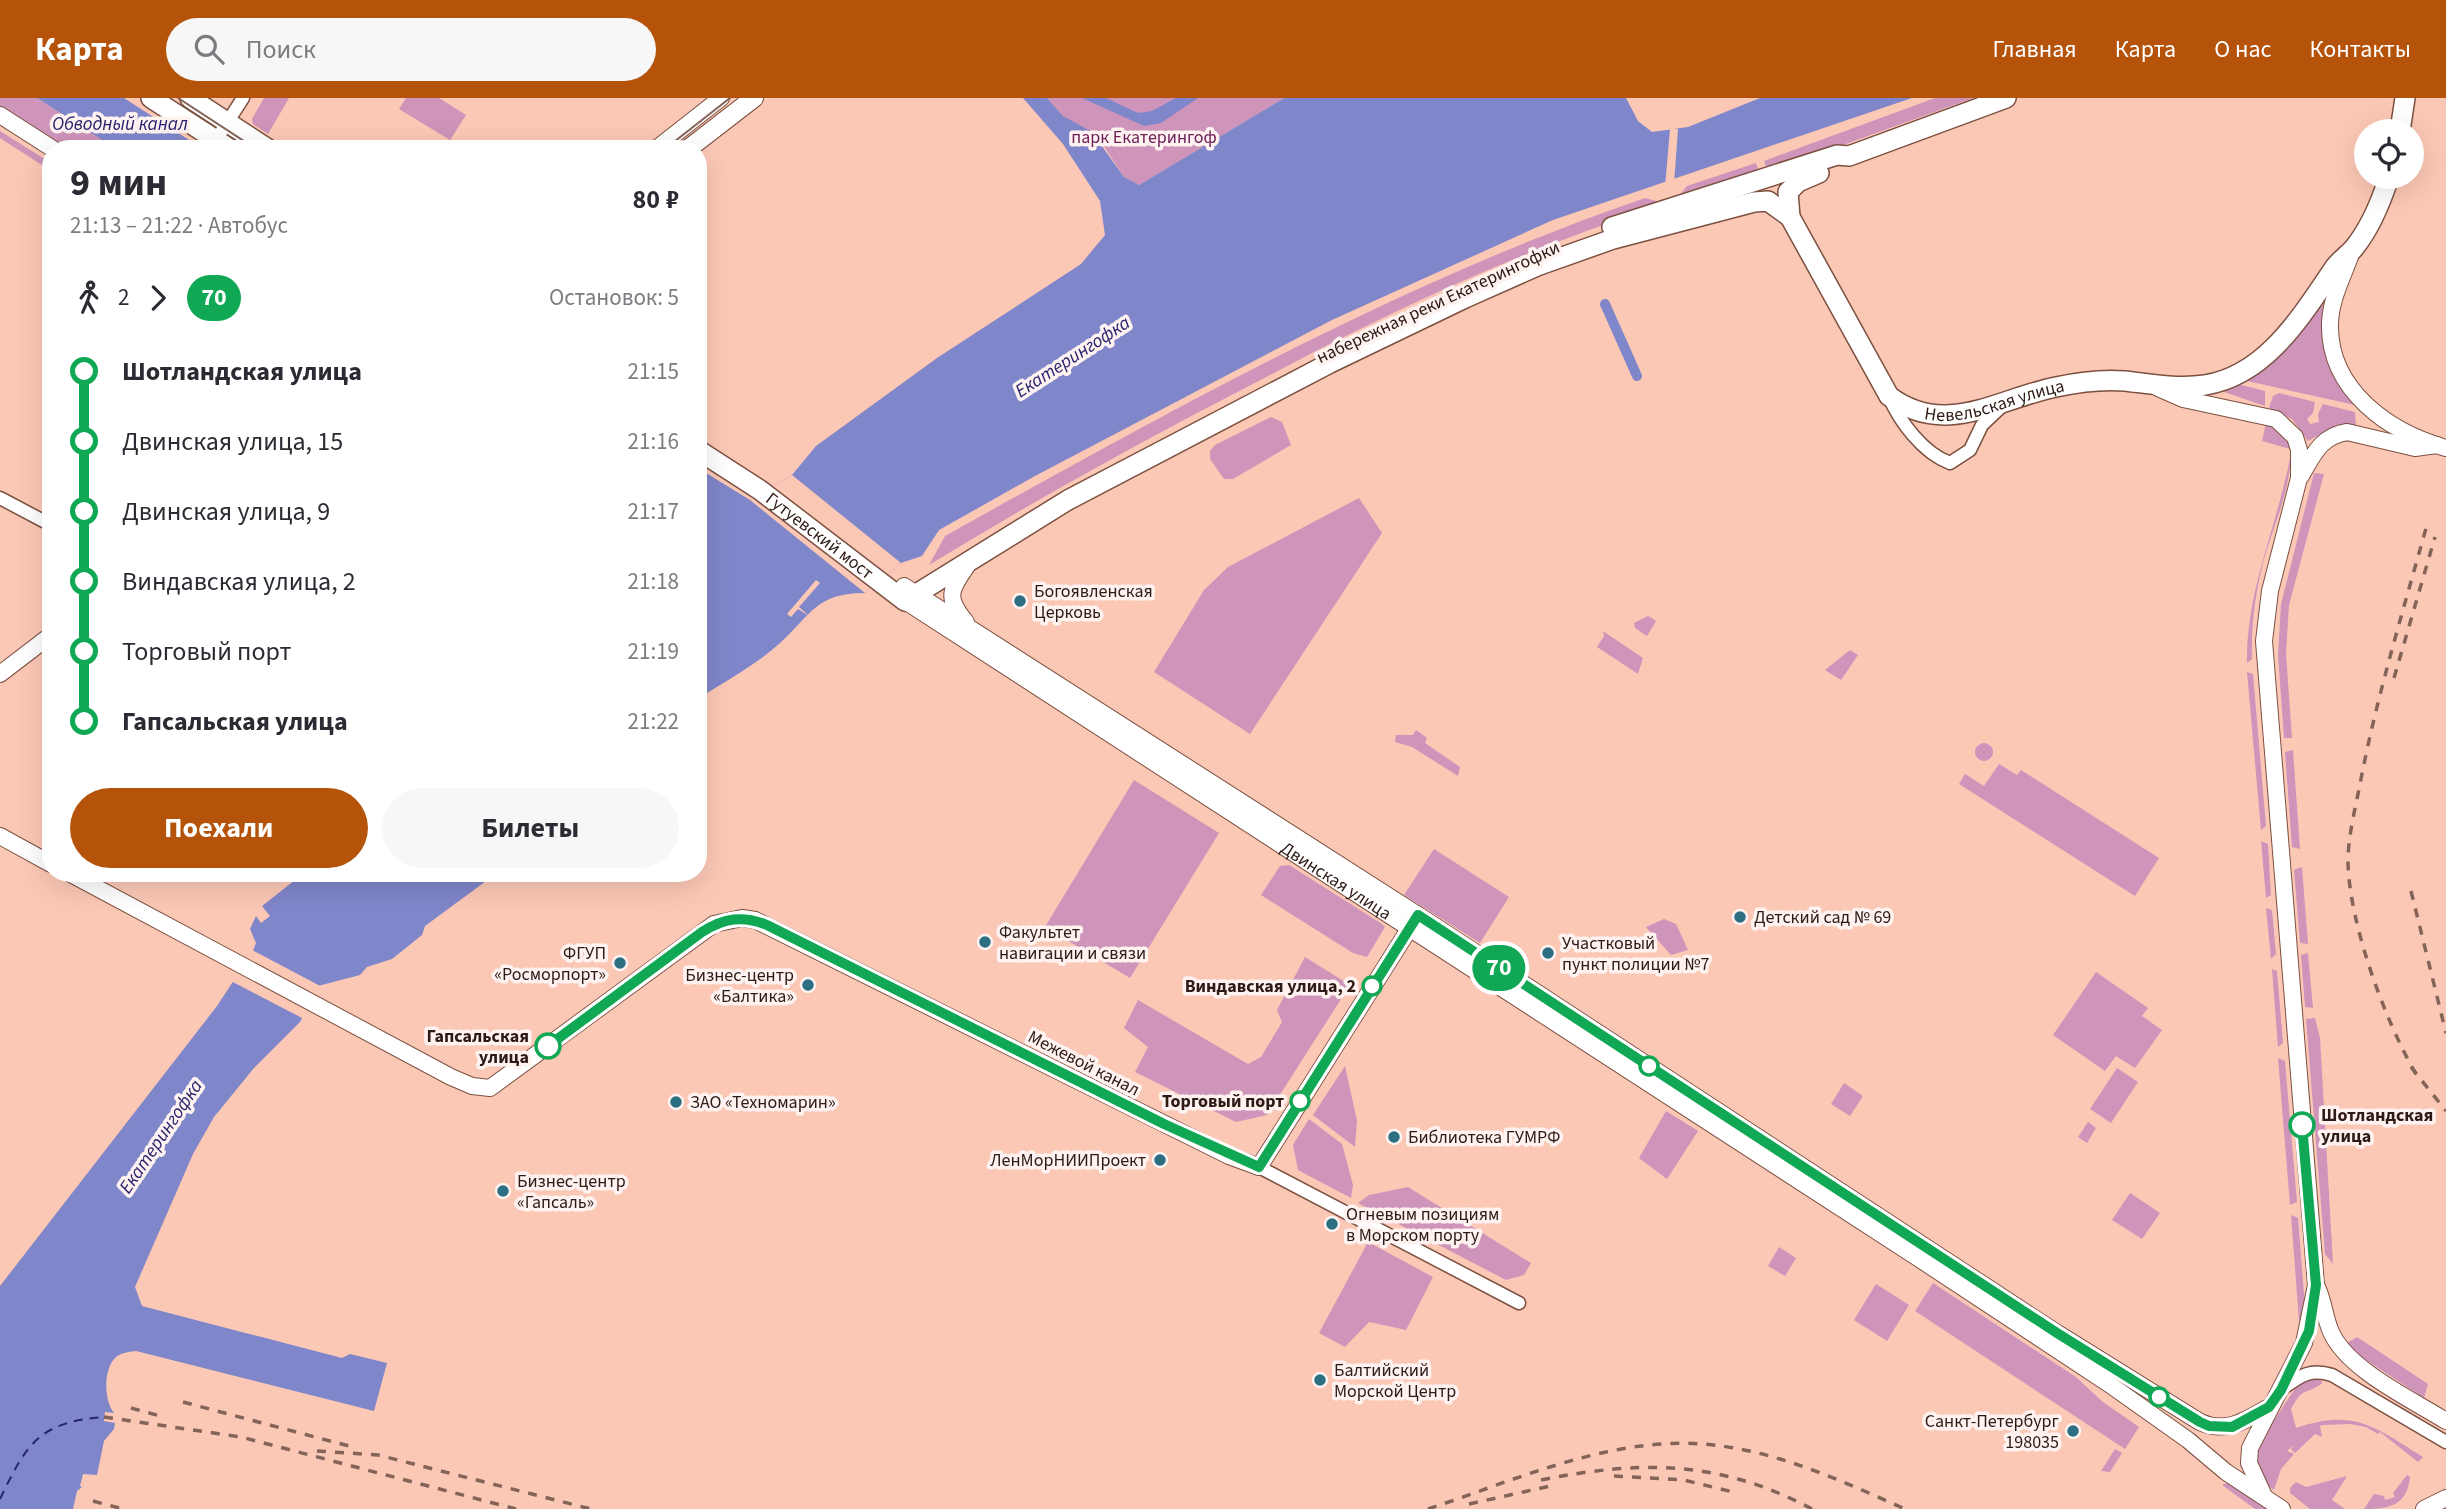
<!DOCTYPE html>
<html lang="ru">
<head>
<meta charset="utf-8">
<style>
  :root { --surface:#fff; --page:#f7f7f7; --text:#2b2b33; --muted:#7c7c81; --accent:#b45309 }
  body { margin:0; font-family:"Source Sans 3",sans-serif; background:var(--page); color:var(--text); height:100vh; display:flex; flex-direction:column; font-size:26px; white-space:nowrap }
  * { box-sizing:border-box; margin:0 }
  p { font-size:23px; color:var(--muted) }
  .icon { flex:none; width:38px; height:38px; fill:none; stroke:currentColor; stroke-width:2; stroke-linecap:round; stroke-linejoin:round }
  .map { position:relative; flex:1; overflow:hidden }
  .side { position:absolute; left:42px; top:42px; width:665px; height:742px; display:flex; flex-direction:column; background:var(--surface); border-radius:28px; box-shadow:0 7px 28px #0002 }
  .side>* { flex:none }
  .badge { padding:0 14px; border-radius:23px; font-size:24px; line-height:46px }
  .controls { position:absolute; left:2354px; top:21px; display:grid; gap:14px }
  .controls a { display:grid; place-items:center; width:70px; height:70px; border-radius:50%; background:var(--surface); box-shadow:0 7px 28px #0002; font-size:35px }
  .map>.badge { position:absolute; translate:-50% -50%; box-shadow:0 0 0 4px #fff }
  .legs { display:flex; align-items:center; gap:10px; height:77px; padding:0 28px; font-size:23px }
  .legs p { margin-inline-start:auto }
  .headline { display:flex; align-items:center; justify-content:space-between; height:119px; padding:0 28px }
  h1 { font-size:38px; font-weight:700; line-height:52px }
  .cta { display:flex; gap:14px; margin-top:auto; padding:14px 28px }
  .cta a { flex:1; height:80px; border-radius:42px; background:var(--accent); color:#fff; font-size:28px; font-weight:700; line-height:80px; text-align:center }
  .cta a+a { background:var(--page); color:var(--text) }
  ul { padding:0 28px; list-style:none }
  li { display:flex; align-items:center; gap:24px; height:70px; font-size:26px }
  li i { display:grid; place-items:center; width:10px; height:100%; margin:0 9px; background:currentColor }
  li i::after { content:''; width:18px; height:18px; margin:-9px; border:5px solid; border-radius:50%; background:var(--surface) }
  li p { margin-inline-start:auto }
  li:first-child i { background:linear-gradient(#0000 50%,currentColor 0) }
  li:last-child i { background:linear-gradient(currentColor 50%,#0000 0) }
  header { display:flex; align-items:center; gap:42px; box-sizing:border-box; height:98px; padding:0 35px; background:var(--accent); color:#fff }
  header strong { font-size:33px }
  nav { display:flex; gap:38px; margin-inline-start:auto; font-size:24px }
  .search { width:490px; height:63px; background:var(--page); display:flex; align-items:center; gap:18px; box-sizing:border-box; padding:0 24px; border-radius:38px; color:var(--muted); font-size:26px }
  .map>svg:first-child { display:block }
</style>
</head>
<body>
<header>
<strong>Карта</strong>
<div class="search"><svg class="icon" aria-label="search" viewBox="0 0 24 24"><circle cx="10" cy="10" r="6"/><path d="M15 15l6 6"/></svg>Поиск</div>
<nav><a>Главная</a><a>Карта</a><a>О нас</a><a>Контакты</a></nav>
</header>
<div class="map">
<svg width="2446" height="1411" viewBox="0 0 2446 1411">
  <rect width="100%" height="100%" fill="#fcc8b6"/>
  <g fill="#ce94ba">
    <polygon points="0,0 37,0 116,51 66,51 0,9"/>
    <polygon points="264,0 289,0 268,36 253,26 252,21"/>
    <polygon points="406,0 439,0 466,17 450,42 399,11"/>
    <polygon points="1047,0 1284,0 1139,87 1124,79 1100,42 1063,18"/>
    <polygon points="1935,0 1973,0 1768,74 1764,63"/>
    <polygon points="0,33 51,65 51,73 0,40"/>
    <polygon points="1756,65 1760,77 1675,103 1687,88"/>
    <path d="M1645 100 1660 104 1657 109C1515 154 1381 218 1249 288 1140 344 1034 403 929 467L945 438C1171 312 1400 184 1645 100Z"/>
    <polygon points="2324,205 2355,307 2247,283 2294,241"/>
    <polygon points="2238,286 2265,293 2265,308 2224,294"/>
    <polygon points="2279,295 2315,304 2313,315 2307,321 2310,326 2319,324 2318,316 2323,306 2355,314 2356,328 2330,331 2308,343 2292,321 2269,310 2273,298"/>
    <polygon points="1271,319 1282,324 1291,347 1233,381 1224,381 1210,361 1210,353 1215,347"/>
    <path d="M2266 325 2288 340C2298 379 2273 426 2263 465 2255 497 2251 528 2252 561L2247 565C2246 491 2278 427 2291 355L2290 351 2262 343Z"/>
    <polygon points="2314,375 2324,376 2289,507 2286,556 2292,640 2284,640 2278,557 2281,506"/>
    <polygon points="1359,400 1382,435 1250,636 1154,574 1204,492 1228,469"/>
    <polygon points="1648,518 1656,523 1647,538 1635,530 1634,525"/>
    <polygon points="1603,533 1643,560 1638,576 1597,549 1604,538"/>
    <polygon points="1850,552 1858,557 1841,582 1825,572"/>
    <polygon points="2247,574 2253,576 2266,728 2261,732"/>
    <polygon points="1416,632 1427,640 1425,645 1460,669 1458,678 1412,649 1395,644 1396,637 1413,637"/>
    <circle cx="1984" cy="654" r="9"/>
    <polygon points="2293,652 2300,751 2292,749 2285,654"/>
    <polygon points="1999,666 2017,677 2021,672 2159,760 2135,798 1959,686 1965,676 1984,688"/>
    <polygon points="1134,682 1219,735 1130,880 1045,829"/>
    <polygon points="2261,743 2268,746 2271,797 2266,800"/>
    <polygon points="1434,751 1509,799 1480,845 1404,797"/>
    <polygon points="1289,767 1382,826 1385,829 1367,859 1353,855 1261,797 1280,768"/>
    <polygon points="2302,769 2308,846 2300,845 2294,772"/>
    <polygon points="2266,810 2272,812 2276,856 2271,861"/>
    <polygon points="1664,821 1676,826 1688,852 1671,857 1646,829"/>
    <polygon points="2308,855 2313,910 2305,909 2301,857"/>
    <polygon points="1305,859 1350,887 1267,1017 1236,1024 1135,974 1148,949 1124,930 1138,902 1248,966 1261,959 1282,924 1277,912"/>
    <polygon points="2272,871 2277,873 2283,945 2278,949"/>
    <polygon points="2096,874 2148,910 2142,918 2162,932 2135,970 2116,958 2105,973 2053,937"/>
    <polygon points="2315,920 2320,940 2333,1166 2325,1156 2306,921"/>
    <polygon points="2278,960 2285,963 2297,1104 2290,1107"/>
    <polygon points="1345,968 1357,1023 1355,1049 1313,1017"/>
    <polygon points="2117,970 2138,984 2111,1025 2090,1011"/>
    <polygon points="1844,985 1863,998 1850,1018 1831,1006"/>
    <polygon points="1666,1013 1698,1033 1667,1081 1639,1060"/>
    <polygon points="1309,1021 1342,1046 1353,1087 1351,1100 1298,1072 1293,1047"/>
    <polygon points="2088,1024 2096,1030 2087,1045 2078,1039"/>
    <polygon points="1408,1089 1531,1165 1524,1177 1506,1182 1358,1105 1369,1097"/>
    <polygon points="2130,1095 2160,1115 2142,1141 2112,1122"/>
    <polygon points="2291,1117 2298,1120 2305,1209 2304,1225 2299,1223"/>
    <polygon points="1368,1144 1433,1179 1406,1232 1369,1224 1345,1249 1319,1235"/>
    <polygon points="1779,1149 1796,1160 1785,1178 1768,1168"/>
    <polygon points="1933,1185 2076,1279 2103,1304 2139,1329 2125,1351 1915,1213"/>
    <polygon points="1876,1186 1909,1207 1887,1243 1854,1222"/>
    <polygon points="2357,1239 2428,1286 2424,1300 2349,1251 2345,1246"/>
    <path d="M2305 1280H2320L2322 1285C2307 1298 2304 1286 2291 1311L2296 1330C2354 1310 2375 1329 2423 1359L2418 1364 2380 1334 2378 1336 2366 1329 2350 1326 2323 1327 2320 1328 2322 1339 2315 1336 2295 1355 2291 1351 2295 1346 2287 1353 2294 1356 2281 1371 2274 1392 2268 1388 2255 1361 2259 1345 2298 1286Z"/>
    <polygon points="2115,1351 2122,1355 2110,1374 2101,1373"/>
    <path d="M2407 1377 2410 1379C2407 1408 2389 1411 2364 1411L2374 1396 2384 1398 2385 1402 2395 1399 2393 1395Z"/>
    <polygon points="2347,1378 2332,1402 2345,1411 2310,1411 2290,1395 2290,1390 2296,1384 2306,1389"/>
    <polygon points="2227,1385 2231,1386 2269,1411 2255,1411 2222,1387"/>
  </g>
  <g fill="#8086ca">
    <polygon points="37,0 124,0 203,51 116,51"/>
    <path d="M1023 0H1047L1063 18 1092 34 1124 79 1139 87 1284 0H1626L1638 23 1652 34 1688 29 1760 0H1912L1553 122 1332 222 1035 378 939 432 922 458 901 465 865 495C816 495 812 516 780 545 756 567 725 583 698 601V370L750 402 792 377 816 348 937 260 1081 166 1105 137 1100 103 1063 46Z"/>
    <polygon points="1082,0 1106,0 1138,15 1152,13 1176,0 1198,0 1161,25 1144,28"/>
    <path d="M304 775H497L425 828 422 837 392 861 367 869 360 877 318 888 300 924 254 970 214 1019 193 1056 135 1189 142 1208 342 1260 350 1256 387 1265 374 1313 136 1253C128 1254 120 1255 115 1260 103 1272 104 1303 114 1315L105 1314 104 1323 115 1325 114 1331 104 1343 97 1377 83 1376 80 1388 82 1389 77 1393 73 1411H0V1188L217 908 253 853 256 845 250 831 256 818 261 825 270 818 262 808Z"/>
  </g>
  <g fill="#fcc8b6">
    <polygon points="1670,31 1678,31 1674,86 1665,89"/>
    <polygon points="792,377 901,465 865,495 750,402"/>
    <polygon points="816,482 820,485 799,509 809,518 798,511 791,519 787,516"/>
    <polygon points="250,851 324,890 320,891 304,921 229,882"/>
  </g>
  <g fill="none" stroke-linecap="round" stroke-linejoin="round">
    <polyline stroke="#8086ca" stroke-width="10" points="1605,206 1637,278"/>
    <path stroke="#292372" stroke-width="2" stroke-dasharray="9 7" stroke-linecap="butt" d="M0 1401C27 1345 39 1324 104 1319"/>
    <g stroke="#7c5040" stroke-width="15">
      <g id="minor">
        <polyline points="216,42 243,0"/>
        <path d="M1889 299C1900 324 1923 355 1950 365L1970 352 1982 327 2001 309"/>
        <polyline points="0,400 51,427"/>
        <polyline points="1259,1069 1519,1205"/>
        <path d="M2282 1291C2300 1278 2310 1270 2332 1277L2446 1344"/>
      </g>
    </g>
    <g stroke="#7c5040" stroke-width="18">
      <g id="tertiary">
        <polyline points="0,17 53,51"/>
        <polyline points="656,51 721,0"/>
        <path d="M2352 153C2344 177 2331 199 2330 225 2328 292 2389 334 2446 350"/>
        <polyline points="2158,290 2183,301 2276,321 2295,339 2299,352 2299,380 2270,493 2264,543 2316,1187 2304,1245 2250,1350 2249,1365 2264,1398"/>
        <path d="M2301 378C2313 357 2321 338 2347 334L2415 350 2437 347"/>
        <path d="M904 488 1418 817 2057 1235 2200 1324C2227 1336 2246 1322 2269 1309"/>
        <path id="s1" d="M905 503 1918 1160 2109 1286 2188 1342 2226 1374 2282 1411"/>
        <path d="M966 524C944 498 951 491 969 465"/>
        <polyline points="0,576 51,537"/>
        <polyline points="0,738 51,766"/>
        <polyline points="69,775 451,979 472,988 490,990 714,826 742,820 755,822 1229,1058 1259,1069 1418,817"/>
        <path d="M2316 1187C2324 1202 2324 1218 2331 1234 2348 1272 2411 1301 2446 1323"/>
        <polyline points="2424,1411 2446,1400"/>
      </g>
    </g>
    <g stroke="#7c5040" stroke-width="20">
      <polyline id="secondary" points="688,51 754,0"/>
    </g>
    <g stroke="#7c5040" stroke-width="22">
      <g id="primary">
        <polyline points="151,0 230,51"/>
        <polyline points="190,0 268,51"/>
        <polyline points="2400,33 2405,0"/>
        <polyline points="1790,119 1788,94 1798,84 1819,75"/>
        <polyline points="1612,129 1837,57 1849,58 2006,0"/>
        <path id="s2" d="M698 352 760 392 905 503 1068 402 1330 265 1465 200 1537 168 1613 141 1754 104 1768 103 1790 119 1889 298C1945 340 1997 301 2056 289 2079 284 2102 281 2125 283 2151 286 2178 291 2205 287 2267 277 2302 217 2335 169 2340 162 2348 157 2354 150 2371 129 2381 104 2389 79"/>
      </g>
    </g>
    <use href="#minor" stroke="#fff" stroke-width="12"/>
    <use href="#tertiary" stroke="#fff" stroke-width="16"/>
    <use href="#secondary" stroke="#fff" stroke-width="18"/>
    <use href="#primary" stroke="#fff" stroke-width="19"/>
    <g stroke="#846358" stroke-width="2">
      <polyline points="178,0 256,51"/>
      <polyline points="665,51 730,0"/>
    </g>
    <g stroke="#846358" stroke-width="3.5" stroke-dasharray="9 9" stroke-linecap="butt">
      <polyline points="2394,580 2435,439"/>
      <polyline points="2411,793 2446,935"/>
      <polyline points="2411,969 2446,1013"/>
      <path d="M2416 976C2385 923 2349 825 2348 764 2348 738 2355 712 2360 686 2377 597 2404 510 2428 423"/>
      <polyline points="183,1304 349,1348"/>
      <polyline points="131,1310 160,1318"/>
      <polyline points="104,1319 241,1339 516,1411"/>
      <polyline points="317,1353 378,1357 591,1411"/>
      <polyline points="1614,1378 1684,1382 1737,1395"/>
      <path d="M1541 1382C1641 1362 1720 1362 1812 1411"/>
      <polyline points="93,1403 123,1411"/>
      <polyline points="1469,1406 1555,1387"/>
      <path d="M1428 1411C1519 1381 1615 1336 1713 1347 1780 1354 1844 1384 1905 1411"/>
    </g>
  </g>
  <g fill="none" stroke-linecap="round" stroke-linejoin="round">
    <g stroke="#fff" stroke-width="16">
      <path id="line-1" d="M548 948 702 834C724 820 743 817 767 827L1164 1026 1259 1069 1418 817 2057 1235 2200 1324 2209 1328 2232 1329 2269 1309 2281 1292 2309 1233 2316 1187 2302 1027"/>
    </g>
    <use href="#line-1" stroke="#10a855" stroke-width="10"/>
  </g>
  <g fill="#2d6f82" stroke="#fef3f0" stroke-width="2.5">
    <circle cx="1020" cy="503" r="7"/>
    <circle cx="1740" cy="819" r="7"/>
    <circle cx="985" cy="844" r="7"/>
    <circle cx="1548" cy="855" r="7"/>
    <circle cx="620" cy="865" r="7"/>
    <circle cx="808" cy="887" r="7"/>
    <circle cx="676" cy="1004" r="7"/>
    <circle cx="1394" cy="1039" r="7"/>
    <circle cx="1160" cy="1062" r="7"/>
    <circle cx="503" cy="1093" r="7"/>
    <circle cx="1332" cy="1126" r="7"/>
    <circle cx="1320" cy="1282" r="7"/>
    <circle cx="2073" cy="1333" r="7"/>
  </g>
  <g fill="#fff" stroke="#10a855" stroke-width="3.5">
    <circle cx="1372" cy="888" r="9"/>
    <circle cx="548" cy="948" r="12"/>
    <circle cx="1649" cy="968" r="9"/>
    <circle cx="1300" cy="1003" r="9"/>
    <circle cx="2302" cy="1027" r="12"/>
    <circle cx="2159" cy="1299" r="9"/>
  </g>
  <g text-anchor="middle" stroke-width="7" stroke-linejoin="round" paint-order="stroke">
    <g font-size="18" fill="#6f205b" stroke="#fef3f0">
      <text x="1144" y="45">парк Екатерингоф</text>
    </g>
    <g font-size="18" fill="#2e1b15" stroke="#fef3f0">
      <text transform="translate(1438 204) rotate(-25)" y="6">набережная реки Екатерингофки</text>
      <text dy="6" stroke="none"><textPath href="#s2" startOffset="1556">Невельская улица</textPath></text>
      <text dy="6" stroke="none"><textPath href="#s2" startOffset="149">Гутуевский мост</textPath></text>
      <text dy="6" stroke="none"><textPath href="#s1" startOffset="514">Двинская улица</textPath></text>
      <text transform="translate(1084 965) rotate(27)" y="6">Межевой канал</text>
    </g>
    <g font-size="18" fill="#2e1b15" stroke="#fef3f0" text-anchor="start">
      <text x="1034" y="499">Богоявленская<tspan x="1034" dy="21">Церковь</tspan></text>
      <text x="1754" y="825">Детский сад № 69</text>
      <text x="999" y="840">Факультет<tspan x="999" dy="21">навигации и связи</tspan></text>
      <text x="1562" y="851">Участковый<tspan x="1562" dy="21">пункт полиции №7</tspan></text>
      <text x="606" y="861" text-anchor="end">ФГУП<tspan x="606" dy="21">«Росморпорт»</tspan></text>
      <text x="794" y="883" text-anchor="end">Бизнес-центр<tspan x="794" dy="21">«Балтика»</tspan></text>
      <text x="690" y="1010">ЗАО «Техномарин»</text>
      <text x="1408" y="1045">Библиотека ГУМРФ</text>
      <text x="1146" y="1068" text-anchor="end">ЛенМорНИИПроект</text>
      <text x="517" y="1089">Бизнес-центр<tspan x="517" dy="21">«Гапсаль»</tspan></text>
      <text x="1346" y="1122">Огневым позициям<tspan x="1346" dy="21">в Морском порту</tspan></text>
      <text x="1334" y="1278">Балтийский<tspan x="1334" dy="21">Морской Центр</tspan></text>
      <text x="2059" y="1329" text-anchor="end">Санкт-Петербург<tspan x="2059" dy="21">198035</tspan></text>
    </g>
    <g font-size="18" font-weight="bold" fill="#2e1b15" stroke="#fef3f0" text-anchor="end">
      <text x="1356" y="894">Виндавская улица, 2</text>
      <text x="529" y="944">Гапсальская<tspan x="529" dy="21">улица</tspan></text>
      <text x="1284" y="1009">Торговый порт</text>
      <text x="2321" y="1023" text-anchor="start">Шотландская<tspan x="2321" dy="21">улица</tspan></text>
    </g>
    <g font-size="19" font-style="italic" fill="#292372" stroke="#fef3f0">
      <text x="120" y="32">Обводный канал</text>
      <text transform="translate(1072 258) rotate(-33)" y="7">Екатерингофка</text>
      <text transform="translate(160 1038) rotate(-56)" y="7">Екатерингофка</text>
    </g>
  </g>
</svg>
<div class="controls">
<a><svg class="icon" aria-label="locate" viewBox="0 0 24 24"><circle cx="12" cy="12" r="6"/><path d="M12 2v4M12 18v4M2 12h4M18 12h4"/></svg></a>
</div>
<b class="badge" style="left:1499px;top:870px;background:#10a855;color:#fff">70</b>
<section class="side">
<div class="headline"><div><h1>9 мин</h1><p>21:13 – 21:22 · Автобус</p></div><b>80 ₽</b></div>
<div class="legs"><svg class="icon" aria-label="walk" viewBox="0 0 24 24"><circle cx="13" cy="4" r="2"/><path d="M13 8l-2 6 4 7M11 14l-3 7M7 12l3-4h3l4 4"/></svg>2<svg class="icon" aria-label="forward" viewBox="0 0 24 24"><path d="M9 5l7 7-7 7"/></svg><b class="badge" style="background:#10a855;color:#fff">70</b><p>Остановок: 5</p></div>
<ul>
<li><i style="color:#10a855"></i><b>Шотландская улица</b><p>21:15</p></li>
<li><i style="color:#10a855"></i><span>Двинская улица, 15</span><p>21:16</p></li>
<li><i style="color:#10a855"></i><span>Двинская улица, 9</span><p>21:17</p></li>
<li><i style="color:#10a855"></i><span>Виндавская улица, 2</span><p>21:18</p></li>
<li><i style="color:#10a855"></i><span>Торговый порт</span><p>21:19</p></li>
<li><i style="color:#10a855"></i><b>Гапсальская улица</b><p>21:22</p></li>
</ul>
<div class="cta"><a>Поехали</a><a>Билеты</a></div>
</section>
</div>
</body>
</html>
